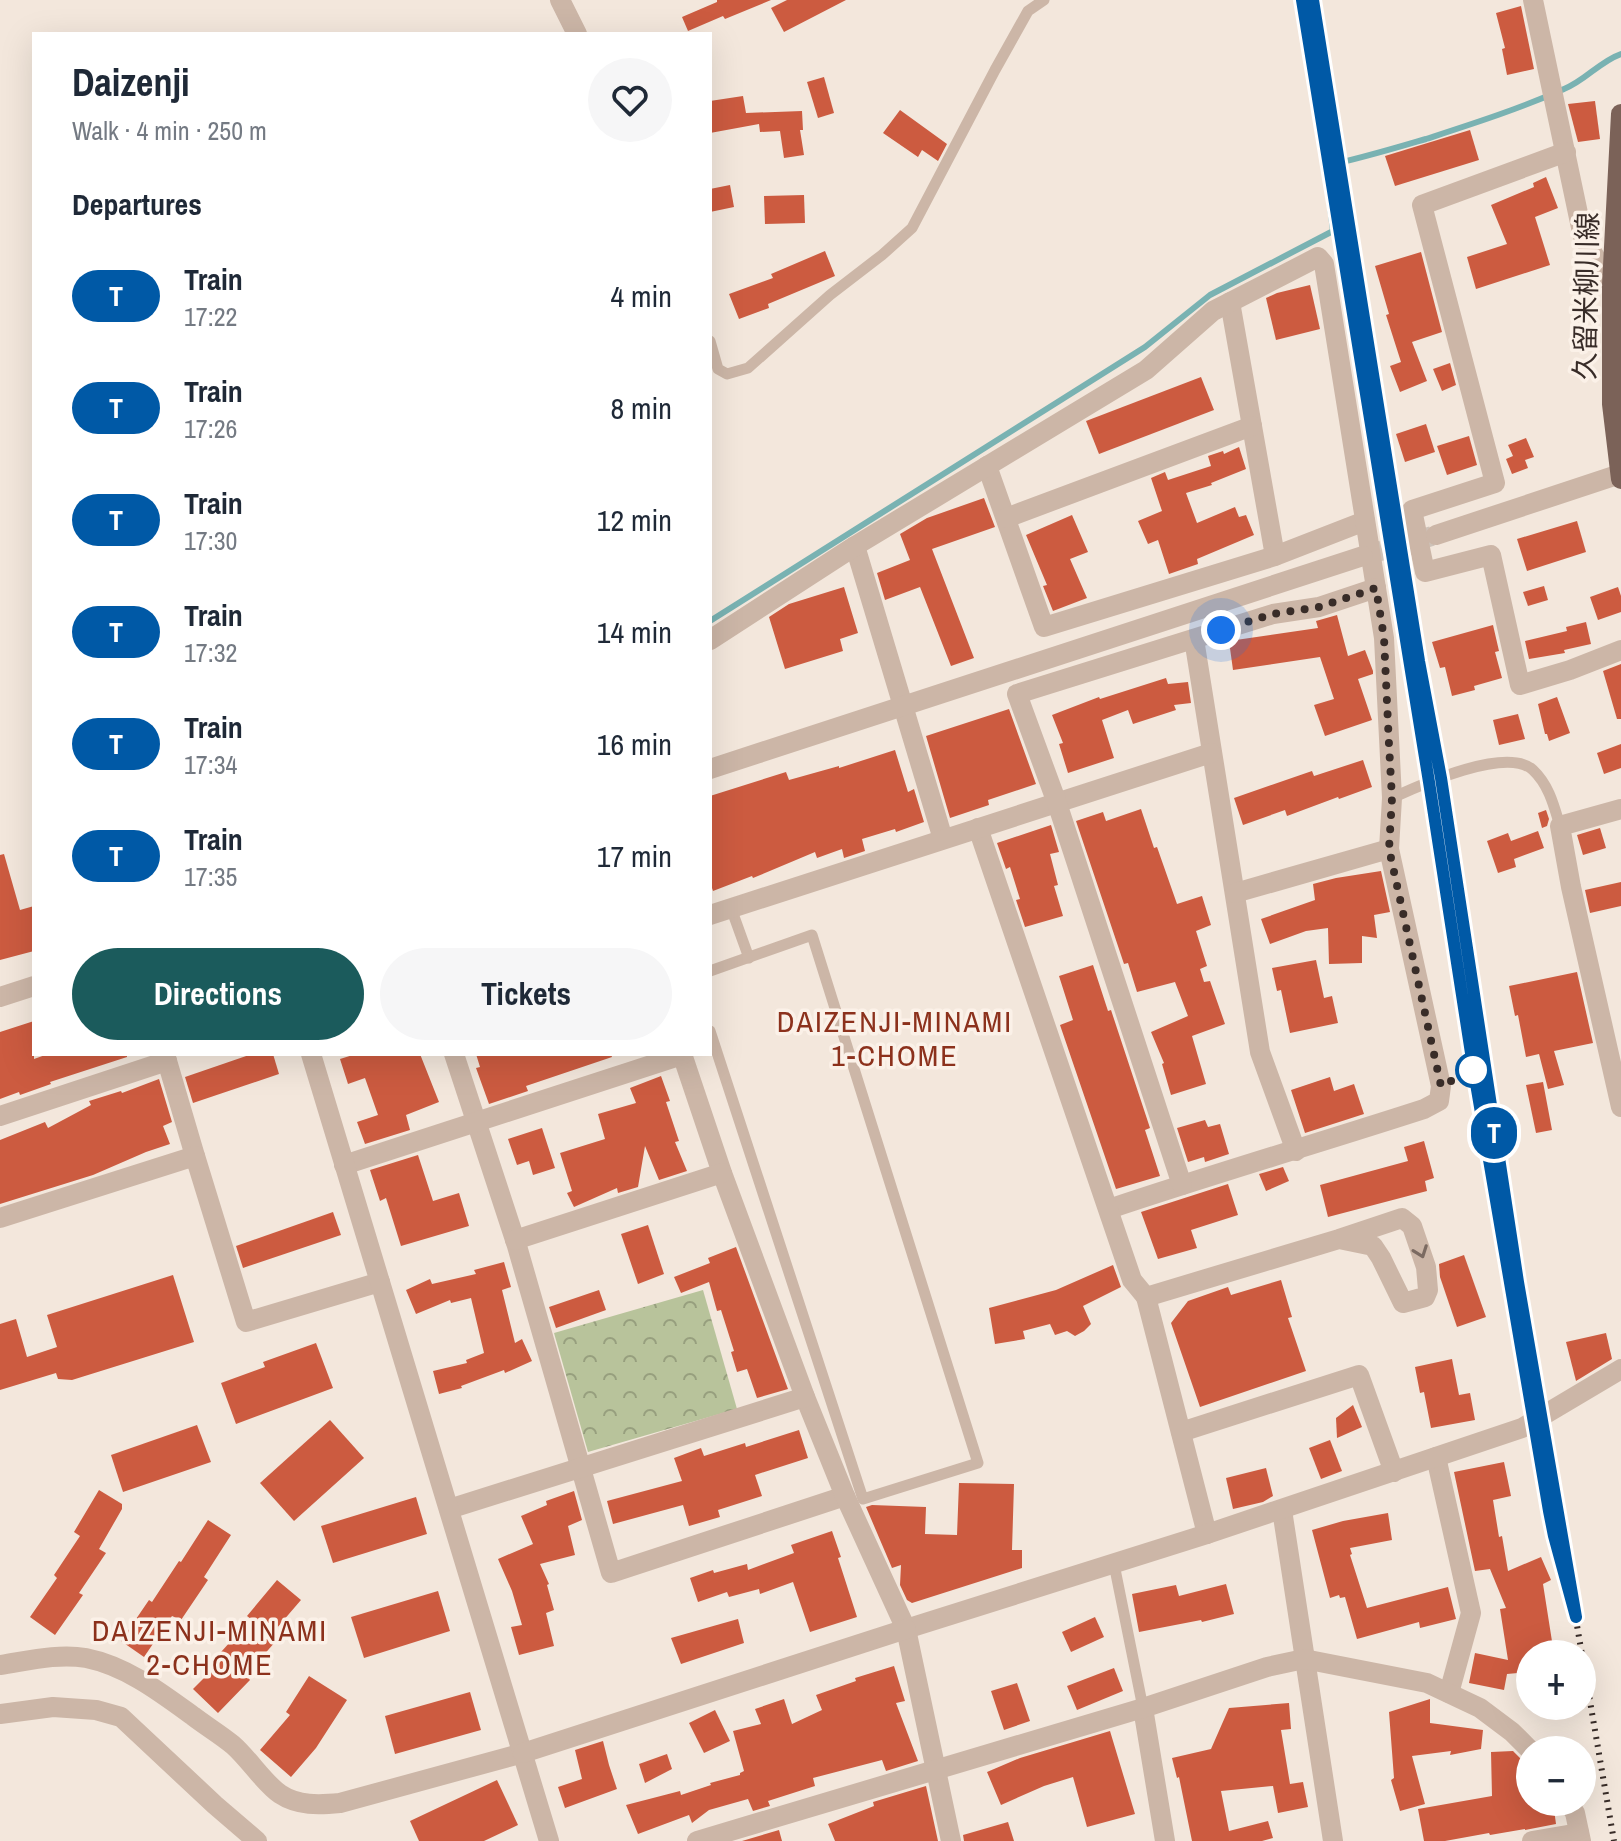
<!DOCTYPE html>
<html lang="en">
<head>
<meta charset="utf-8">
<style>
  :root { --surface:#fff; --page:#f6f6f7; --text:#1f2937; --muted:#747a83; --accent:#1b5b5c }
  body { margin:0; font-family:"Archivo Narrow","Noto Sans JP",sans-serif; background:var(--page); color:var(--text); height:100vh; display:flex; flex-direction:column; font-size:30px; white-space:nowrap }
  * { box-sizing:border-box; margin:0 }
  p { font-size:26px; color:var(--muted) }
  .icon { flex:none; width:44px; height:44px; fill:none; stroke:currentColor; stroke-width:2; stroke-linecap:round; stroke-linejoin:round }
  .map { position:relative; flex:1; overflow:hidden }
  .sheet { position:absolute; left:32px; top:32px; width:680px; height:1024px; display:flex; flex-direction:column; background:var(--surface); border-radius:0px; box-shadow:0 8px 32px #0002 }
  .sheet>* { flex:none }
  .badge { padding:0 16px; border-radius:26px; font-size:28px; line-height:52px }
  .tools { position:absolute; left:1516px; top:1640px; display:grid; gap:16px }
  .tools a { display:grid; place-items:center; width:80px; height:80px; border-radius:50%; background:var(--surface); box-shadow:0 8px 32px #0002; font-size:40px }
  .you { position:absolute; width:40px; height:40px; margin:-20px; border:6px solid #fff; border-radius:50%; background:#1a73e8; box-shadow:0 0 0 12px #1a73e833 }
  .map>.badge { position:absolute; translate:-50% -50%; box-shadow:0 0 0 4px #fff }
  h2 { padding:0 40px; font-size:30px; line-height:72px }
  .round { display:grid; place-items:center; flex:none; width:84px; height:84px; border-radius:42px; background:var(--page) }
  .summary { display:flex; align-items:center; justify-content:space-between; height:136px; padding:0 40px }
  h1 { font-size:38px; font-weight:700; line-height:60px }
  .primary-button { display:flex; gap:16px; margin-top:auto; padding:16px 40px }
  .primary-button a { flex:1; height:92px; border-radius:48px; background:var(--accent); color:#fff; font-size:32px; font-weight:700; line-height:92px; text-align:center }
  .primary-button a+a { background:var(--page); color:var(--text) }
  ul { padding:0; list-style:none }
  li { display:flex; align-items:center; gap:24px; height:112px; padding:0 40px }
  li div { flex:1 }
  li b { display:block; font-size:30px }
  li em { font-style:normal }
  li .badge { min-width:88px; font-weight:700; text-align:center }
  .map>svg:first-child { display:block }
</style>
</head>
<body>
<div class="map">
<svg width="1621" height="1841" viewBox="0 0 1621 1841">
  <defs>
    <pattern id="park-crowns" width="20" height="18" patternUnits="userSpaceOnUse" patternTransform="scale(2)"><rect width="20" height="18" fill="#b8c39b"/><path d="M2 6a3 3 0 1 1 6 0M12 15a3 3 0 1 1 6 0" fill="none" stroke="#979f7e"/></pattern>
  </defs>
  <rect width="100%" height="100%" fill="#f3e7dc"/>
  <polygon fill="url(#park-crowns)" points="703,1290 737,1409 588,1452 554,1333"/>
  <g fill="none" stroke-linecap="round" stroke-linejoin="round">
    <path stroke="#79b2b2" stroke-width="6" d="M710 621 1145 347 1210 295 1333 231 1325 166C1359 159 1392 149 1426 139 1472 124 1519 109 1564 89 1585 81 1600 61 1621 54"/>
  </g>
  <g fill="#cc5b40">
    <polygon points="717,0 771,0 725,19 723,16 688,31 682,17 717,2"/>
    <polygon points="787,0 846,0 784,32 771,8"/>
    <polygon points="1521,6 1534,69 1507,75 1502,49 1505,48 1496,13"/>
    <polygon points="824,77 834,113 818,118 807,82"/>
    <polygon points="743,96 746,113 802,111 803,130 800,130 804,155 784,158 780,131 760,132 759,124 710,133 710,101"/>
    <polygon points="1595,101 1600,139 1578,142 1568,104"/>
    <polygon points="900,110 947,144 938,161 922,150 918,157 883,133"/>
    <polygon points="1470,130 1479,160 1395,186 1385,156"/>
    <polygon points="1546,177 1558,208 1535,217 1550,265 1476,289 1467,257 1507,244 1491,205 1534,187 1533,183"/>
    <polygon points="730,185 734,207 710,212 710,189"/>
    <polygon points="804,195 805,223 765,224 764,196"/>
    <polygon points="825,251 835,276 768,304 769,308 739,319 729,294 773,278 771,274"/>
    <polygon points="1421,252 1442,332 1412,342 1427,381 1400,392 1390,366 1401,362 1386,315 1389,314 1375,266"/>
    <polygon points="1310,285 1320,329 1276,340 1266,298 1277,293"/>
    <polygon points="1450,363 1456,385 1442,391 1433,369"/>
    <polygon points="1201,377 1214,410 1099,454 1086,421"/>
    <polygon points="1426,424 1435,452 1405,462 1396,434"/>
    <polygon points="1469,436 1477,465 1447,475 1437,446"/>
    <polygon points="1526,438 1534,457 1525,460 1528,468 1512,474 1506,459 1513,456 1508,445"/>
    <polygon points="1239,447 1246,469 1211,483 1212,485 1186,493 1197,523 1235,507 1239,517 1246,515 1254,535 1197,559 1198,564 1169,574 1158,540 1148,544 1138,521 1162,511 1151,478 1165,472 1168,480 1211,466 1208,456 1223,451 1224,454"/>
    <polygon points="984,498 995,527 932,549 974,658 951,666 920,587 885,600 877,573 910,560 900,534 927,518"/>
    <polygon points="1072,515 1088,552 1070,559 1087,598 1053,611 1043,586 1047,585 1026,535"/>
    <polygon points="1577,521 1586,552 1527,571 1517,539"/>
    <polygon points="1544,586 1548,600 1528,606 1523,592"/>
    <polygon points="844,587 858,633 840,639 843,651 785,669 769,617 789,604"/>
    <polygon points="1618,587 1621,596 1621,612 1598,620 1590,597"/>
    <polygon points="1337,615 1348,656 1365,650 1373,671 1373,674 1358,679 1372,720 1325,736 1314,705 1334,699 1320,657 1233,670 1229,641 1318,628 1316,621"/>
    <polygon points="1586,622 1591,644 1564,650 1565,653 1529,659 1525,641 1567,631 1566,627"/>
    <polygon points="1493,625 1499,651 1495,652 1502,678 1474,686 1475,690 1452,696 1445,667 1440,668 1432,642"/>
    <polygon points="1621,664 1621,719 1617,719 1603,671"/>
    <polygon points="1166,678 1168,684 1188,682 1191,703 1174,705 1176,710 1133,724 1128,710 1102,720 1114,758 1068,773 1059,744 1063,743 1052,715 1099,697 1100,699"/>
    <polygon points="1557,697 1570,733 1549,741 1547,734 1545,734 1538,704"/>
    <polygon points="1009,709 1036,784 988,800 989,805 950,818 926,736"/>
    <polygon points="1518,714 1525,739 1499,745 1493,720"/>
    <polygon points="1621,744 1621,768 1604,774 1597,753"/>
    <polygon points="895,750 908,792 914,789 924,822 896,832 895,829 862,839 865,851 844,858 842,849 817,858 815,852 753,878 752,876 713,891 710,882 710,796 786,772 789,780 839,766 839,768"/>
    <polygon points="1363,760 1372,787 1339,799 1338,797 1287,816 1285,810 1243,825 1234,798 1312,771 1314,776"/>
    <polygon points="1141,809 1154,848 1157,847 1177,904 1202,896 1211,925 1196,931 1207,966 1200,969 1204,982 1210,981 1225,1024 1192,1036 1206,1084 1171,1095 1162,1064 1164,1063 1151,1032 1188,1016 1175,982 1137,992 1128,963 1124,964 1076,821 1103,812 1106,821"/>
    <polygon points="1546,810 1549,819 1547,826 1542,828 1538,813"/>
    <polygon points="1051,825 1059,852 1050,854 1058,885 1054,886 1063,916 1025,927 1016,900 1020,899 1010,867 1006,869 997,843"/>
    <polygon points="1600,828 1606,848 1583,855 1577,835"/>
    <polygon points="1538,831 1544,848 1514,859 1516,867 1498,873 1487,841 1508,833 1511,841"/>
    <polygon points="4,854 20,910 34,906 34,951 0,960 0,855"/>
    <polygon points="1381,871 1390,912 1374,915 1377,938 1362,936 1362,963 1329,964 1328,928 1306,931 1270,944 1261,919 1315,900 1313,884 1336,878"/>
    <polygon points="1621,882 1621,906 1590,913 1585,890"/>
    <polygon points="1316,960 1324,998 1332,996 1338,1023 1290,1033 1281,990 1277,991 1272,968"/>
    <polygon points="1093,965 1108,1011 1111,1010 1150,1128 1145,1130 1160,1176 1116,1189 1060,1025 1073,1020 1059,976"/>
    <polygon points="1577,972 1593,1043 1554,1051 1564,1085 1548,1089 1539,1054 1526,1057 1518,1015 1515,1016 1509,986"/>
    <polygon points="34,1021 34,1059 48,1054 127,1054 127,1057 50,1082 51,1084 20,1095 19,1092 0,1099 0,1032"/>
    <polygon points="252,1054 273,1054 279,1074 193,1103 185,1077"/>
    <polygon points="356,1054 420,1054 439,1102 406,1115 410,1130 365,1144 357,1122 378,1115 365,1078 348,1084 340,1059"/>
    <polygon points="476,1054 611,1054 612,1057 526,1086 528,1091 489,1104 476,1068 480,1067"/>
    <polygon points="661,1076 670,1101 666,1102 679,1141 675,1142 687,1171 659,1180 645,1146 638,1187 618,1193 617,1188 574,1207 567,1193 572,1191 560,1153 605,1139 598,1114 636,1103 630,1088"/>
    <polygon points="1330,1077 1334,1091 1354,1084 1364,1114 1305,1133 1291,1090"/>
    <polygon points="159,1079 172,1122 163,1126 170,1144 146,1152 93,1175 0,1204 0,1140 45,1122 48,1128 91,1105 89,1101 121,1091 122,1093"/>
    <polygon points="1543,1082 1552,1130 1536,1133 1526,1085"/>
    <polygon points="1205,1120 1208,1127 1220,1124 1229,1154 1205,1162 1204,1157 1188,1162 1177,1128"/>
    <polygon points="542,1128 555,1168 533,1175 529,1161 517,1165 508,1139"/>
    <polygon points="1424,1141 1434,1178 1425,1181 1427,1191 1328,1217 1320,1185 1408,1161 1404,1147"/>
    <polygon points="418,1155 433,1201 459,1193 469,1226 401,1246 386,1198 380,1201 370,1170"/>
    <polygon points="1283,1167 1289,1181 1266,1191 1259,1174"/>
    <polygon points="1228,1184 1238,1215 1191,1230 1197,1248 1158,1259 1141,1212"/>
    <polygon points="333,1212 341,1235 243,1268 236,1246"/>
    <polygon points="648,1225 664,1274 638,1284 621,1234"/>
    <polygon points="736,1247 788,1389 757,1398 747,1369 737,1372 731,1352 734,1351 721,1310 717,1311 709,1282 681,1293 674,1277 710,1263 708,1258"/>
    <polygon points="1464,1255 1486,1317 1457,1327 1440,1277 1439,1264"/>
    <polygon points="504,1262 511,1287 502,1290 515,1343 522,1339 532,1361 505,1373 504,1370 461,1386 462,1388 439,1394 433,1371 467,1363 466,1360 484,1353 471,1298 451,1303 450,1300 416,1314 406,1290 430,1279 432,1284 476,1274 474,1270"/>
    <polygon points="1113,1265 1121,1287 1083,1306 1091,1324 1084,1331 1075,1336 1067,1331 1055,1335 1050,1324 1023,1331 1025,1339 995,1344 989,1308 1056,1290"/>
    <polygon points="173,1275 194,1342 72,1380 58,1379 56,1373 0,1390 0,1324 16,1319 27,1357 57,1347 47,1315"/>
    <polygon points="1281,1280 1292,1317 1288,1318 1306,1371 1200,1407 1171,1323 1188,1301 1228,1287 1231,1295"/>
    <polygon points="599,1290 606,1310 556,1328 549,1307"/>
    <polygon points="1606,1333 1612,1359 1576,1381 1566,1342"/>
    <polygon points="316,1343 333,1388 236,1424 221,1383 265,1367 263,1362"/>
    <polygon points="1452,1359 1459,1395 1470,1393 1475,1420 1431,1428 1424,1392 1420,1393 1415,1367"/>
    <polygon points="1353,1405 1362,1427 1337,1438 1336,1418"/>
    <polygon points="330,1420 364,1458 294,1521 260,1483"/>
    <polygon points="197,1425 211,1462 123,1492 111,1455"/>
    <polygon points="799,1430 808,1458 755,1475 762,1496 718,1510 720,1517 689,1526 683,1505 613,1524 607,1501 682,1481 674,1458 701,1448 704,1456 745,1443 746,1447"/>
    <polygon points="1330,1440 1342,1471 1321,1479 1309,1448"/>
    <polygon points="1504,1462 1511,1496 1493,1500 1499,1537 1502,1536 1508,1571 1541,1557 1551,1580 1543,1584 1554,1654 1530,1654 1530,1672 1507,1674 1504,1690 1469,1683 1475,1653 1508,1660 1500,1609 1506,1608 1490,1569 1475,1571 1454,1472"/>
    <polygon points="1266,1468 1273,1496 1263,1502 1233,1509 1226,1478"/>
    <polygon points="959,1483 1014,1484 1012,1550 1022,1550 1022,1568 912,1603 907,1600 900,1585 901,1565 892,1568 866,1507 872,1505 926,1507 925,1534 957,1535"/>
    <polygon points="99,1490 122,1504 122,1509 99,1549 106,1553 79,1593 83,1595 55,1635 30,1617 57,1578 54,1575 80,1536 74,1532"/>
    <polygon points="574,1491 582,1520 568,1526 575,1555 540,1564 549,1584 547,1585 554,1610 546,1613 554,1646 519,1655 511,1627 522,1625 512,1591 498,1559 533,1544 521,1516 547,1505 546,1501"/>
    <polygon points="416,1497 427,1534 333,1563 321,1526"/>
    <polygon points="1388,1513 1392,1540 1350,1548 1352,1554 1350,1555 1367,1608 1448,1587 1456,1619 1420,1628 1419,1622 1357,1639 1345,1597 1340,1598 1339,1595 1330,1598 1312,1530 1343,1521"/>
    <polygon points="208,1520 231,1535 204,1577 208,1580 181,1620 172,1616 144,1657 121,1641 149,1600 152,1602 179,1561 181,1562"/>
    <polygon points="832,1531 841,1557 838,1558 857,1617 810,1632 793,1582 760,1594 759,1589 729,1597 727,1592 698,1602 690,1578 713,1570 714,1573 747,1564 748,1570 794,1553 791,1545"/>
    <polygon points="277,1580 301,1600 270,1636 276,1641 246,1675 250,1680 218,1713 193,1689 226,1656 221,1652 251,1619 247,1616"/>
    <polygon points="1226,1584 1234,1614 1202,1622 1201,1620 1139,1632 1132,1594 1176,1585 1179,1596"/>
    <polygon points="438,1591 450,1631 364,1658 351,1617"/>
    <polygon points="1095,1617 1104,1637 1071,1652 1062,1632"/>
    <polygon points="738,1619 744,1643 681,1664 671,1638"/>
    <polygon points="894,1666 905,1701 896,1703 918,1761 886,1771 882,1760 813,1778 815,1786 768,1801 770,1806 753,1811 748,1799 709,1810 692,1823 689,1815 638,1834 626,1805 680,1791 681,1795 711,1785 710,1783 740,1775 740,1773 744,1771 733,1731 761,1724 755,1709 784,1699 792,1724 822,1710 816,1695 856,1681 855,1678"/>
    <polygon points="1114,1668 1123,1691 1077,1710 1067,1686"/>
    <polygon points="309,1676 347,1700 316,1748 291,1777 260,1750 290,1715 286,1712"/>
    <polygon points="1017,1683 1030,1721 1004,1730 991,1691"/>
    <polygon points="470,1692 481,1730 395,1754 385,1716"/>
    <polygon points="1430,1699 1430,1723 1483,1730 1481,1749 1450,1755 1451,1751 1412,1756 1425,1804 1400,1811 1391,1780 1394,1778 1389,1712"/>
    <polygon points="1289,1703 1291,1729 1281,1730 1290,1784 1303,1782 1308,1807 1278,1813 1273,1786 1221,1791 1229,1831 1268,1821 1273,1838 1262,1841 1192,1841 1179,1777 1177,1778 1172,1758 1211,1749 1229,1708"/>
    <polygon points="715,1710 730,1741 704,1753 689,1723"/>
    <polygon points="1110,1731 1135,1814 1087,1827 1073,1777 1044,1786 1001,1805 987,1772 1020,1758"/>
    <polygon points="603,1741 609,1765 617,1789 565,1808 558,1787 582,1779 575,1750"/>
    <polygon points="1513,1751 1523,1761 1524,1793 1530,1792 1530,1802 1553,1802 1556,1824 1525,1830 1525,1829 1490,1835 1489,1833 1445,1841 1424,1841 1418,1809 1492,1796 1491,1752"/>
    <polygon points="667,1754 672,1769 645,1783 639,1764"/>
    <polygon points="497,1780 518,1825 484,1841 419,1841 410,1821"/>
    <polygon points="926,1786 938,1841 835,1841 828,1824 874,1806 873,1802"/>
    <polygon points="1008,1822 1014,1841 964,1841 963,1835"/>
    <polygon points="779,1830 782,1841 742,1841"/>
  </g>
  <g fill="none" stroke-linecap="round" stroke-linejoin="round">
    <polyline stroke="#cec2b8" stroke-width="20" stroke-dasharray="20 10" stroke-linecap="butt" points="1363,556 1432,536"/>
    <g stroke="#ccb6a7" stroke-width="11">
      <polyline points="710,341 718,369 727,374 748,368 830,295 882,255 912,228 995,70 1028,11 1044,0"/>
      <path d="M1392 798C1420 785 1507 746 1533 770 1549 785 1554 806 1560 826"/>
      <polyline points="731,908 749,958"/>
      <polyline points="710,971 812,935 978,1463 863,1499 710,1031"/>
      <polyline points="1114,1564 1143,1708"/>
    </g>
    <g stroke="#ccb6a7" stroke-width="20">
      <polyline points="1533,0 1583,237 1612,285"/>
      <polyline points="1566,152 1422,205 1495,483 1412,510 1425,572 1491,555 1520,685 1570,670 1621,650"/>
      <polyline points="1230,302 1275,556"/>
      <polyline points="987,466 1044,627 1275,556 1365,521"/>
      <polyline points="1006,518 1252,426"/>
      <polyline points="855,546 943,839"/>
      <polyline points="1194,639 1260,1052 1296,1151"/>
      <path d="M710 640 855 546 1146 370 1213 311 1318 257 1324 264 1384 638 1392 798 1389 849 1441 1086 1439 1101 1424 1109C1319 1143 1213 1174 1109 1209"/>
      <polyline points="1621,809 1560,826 1571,887 1621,1107"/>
      <polyline points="978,828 1132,1280 1146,1297"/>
      <polyline points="1235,893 1389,849"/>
      <polyline points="710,915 1211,753"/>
      <polyline points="165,1054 195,1156"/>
      <polyline points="454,1054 517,1246 611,1573 845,1496"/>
      <polyline points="682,1054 722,1173 805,1397 845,1496 906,1629 951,1841"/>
      <polyline points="0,1116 167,1061"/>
      <polyline points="344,1165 682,1055"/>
      <polyline points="1182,1185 1057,803 1017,694 1273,614 1319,607 1376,588"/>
      <polyline points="0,1218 195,1156 246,1322 380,1282"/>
      <polyline points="515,1240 722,1173"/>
      <polyline points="1181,1432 1359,1375 1394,1472"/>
      <polyline points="1436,1457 1471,1613 1449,1693"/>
      <polyline points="449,1509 805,1397"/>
      <polyline points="1282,1510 1333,1841"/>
      <polyline points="1207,1534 1146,1297 1339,1239 1402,1218 1412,1226 1426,1267 1428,1290 1425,1297 1403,1303 1381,1258 1373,1246 1339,1239"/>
      <polyline points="906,1629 1207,1534 1522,1428 1621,1369"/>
      <path d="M0 1665C27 1661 58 1653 86 1658 126 1666 160 1692 193 1716 206 1726 221 1735 233 1745 249 1759 264 1783 280 1794 298 1806 319 1805 340 1803L523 1753"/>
      <polyline points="1143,1708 1165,1841"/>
      <polyline points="0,1714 53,1707 96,1710 121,1717 215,1805 257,1841"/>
      <polyline points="1568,1802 1575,1813 1581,1841"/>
      <polyline points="697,1841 1143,1708 1267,1667 1304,1659 1427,1683 1480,1708 1512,1732 1530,1750"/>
      <polyline points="1532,1841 1579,1833"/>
    </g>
    <g stroke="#ccb6a7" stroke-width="20">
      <polyline points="560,0 577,34"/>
      <polyline points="1436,535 1620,474"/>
      <polyline points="710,769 1363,556"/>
      <polyline points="0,997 34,986"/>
      <polyline points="311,1054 549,1841"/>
      <polyline points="523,1753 906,1629"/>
    </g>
    <polyline stroke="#7b6258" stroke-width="20" points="1621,114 1612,285 1612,404 1621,479"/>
    <polyline stroke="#382c28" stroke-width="6" stroke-dasharray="2 6" stroke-linecap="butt" points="1313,0 1419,661 1441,778 1518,1282 1614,1841"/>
  </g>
  <defs><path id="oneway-chevron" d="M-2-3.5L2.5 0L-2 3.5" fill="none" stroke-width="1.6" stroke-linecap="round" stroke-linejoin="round" transform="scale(2)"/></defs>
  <use stroke="#7b6a61" href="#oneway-chevron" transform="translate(1421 1252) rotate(70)"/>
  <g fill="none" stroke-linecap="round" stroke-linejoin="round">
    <g stroke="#fff" stroke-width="18">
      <polyline id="line" points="1302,0 1429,782 1473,1066 1549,1511 1554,1536 1576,1617 1518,1282 1441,778 1419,661 1313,0"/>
    </g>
    <use href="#line" stroke="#0059a6" stroke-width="12"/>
    <polyline stroke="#382c28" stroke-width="8" stroke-dasharray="0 14.4" points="1221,630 1273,614 1319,607 1376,588 1384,638 1389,745 1392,798 1389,849 1441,1086 1473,1070"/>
  </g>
  <circle fill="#fff" stroke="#0059a6" stroke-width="4" cx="1473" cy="1070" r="16"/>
  <g text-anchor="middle" stroke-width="7" stroke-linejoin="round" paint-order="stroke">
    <g font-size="28" fill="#382c28" stroke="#fbf1e8">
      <text transform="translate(1586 296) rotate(-89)" y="10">久留米柳川線</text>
    </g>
    <g font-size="30" letter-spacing="2" fill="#8c311c" stroke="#fbf1e8">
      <text x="895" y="1032">DAIZENJI-MINAMI<tspan x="895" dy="34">1-CHOME</tspan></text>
      <text x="210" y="1641">DAIZENJI-MINAMI<tspan x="210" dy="34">2-CHOME</tspan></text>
    </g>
  </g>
</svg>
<div class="tools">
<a>+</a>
<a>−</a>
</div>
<div class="you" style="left:1221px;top:630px"></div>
<b class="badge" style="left:1494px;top:1133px;background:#0059a6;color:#fff">T</b>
<section class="sheet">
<div class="summary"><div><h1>Daizenji</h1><p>Walk · 4 min · 250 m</p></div><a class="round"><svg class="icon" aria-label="heart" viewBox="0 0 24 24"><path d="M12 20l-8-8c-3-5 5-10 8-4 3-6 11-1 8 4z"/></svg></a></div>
<h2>Departures</h2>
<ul>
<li><span class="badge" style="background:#0059a6;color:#fff">T</span><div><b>Train</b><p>17:22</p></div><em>4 min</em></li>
<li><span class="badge" style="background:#0059a6;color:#fff">T</span><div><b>Train</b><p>17:26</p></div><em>8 min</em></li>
<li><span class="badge" style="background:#0059a6;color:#fff">T</span><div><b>Train</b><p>17:30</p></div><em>12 min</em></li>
<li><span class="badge" style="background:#0059a6;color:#fff">T</span><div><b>Train</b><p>17:32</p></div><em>14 min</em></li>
<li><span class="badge" style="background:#0059a6;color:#fff">T</span><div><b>Train</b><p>17:34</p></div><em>16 min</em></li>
<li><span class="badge" style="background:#0059a6;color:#fff">T</span><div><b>Train</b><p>17:35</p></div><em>17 min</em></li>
</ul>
<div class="primary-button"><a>Directions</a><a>Tickets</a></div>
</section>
</div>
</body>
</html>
